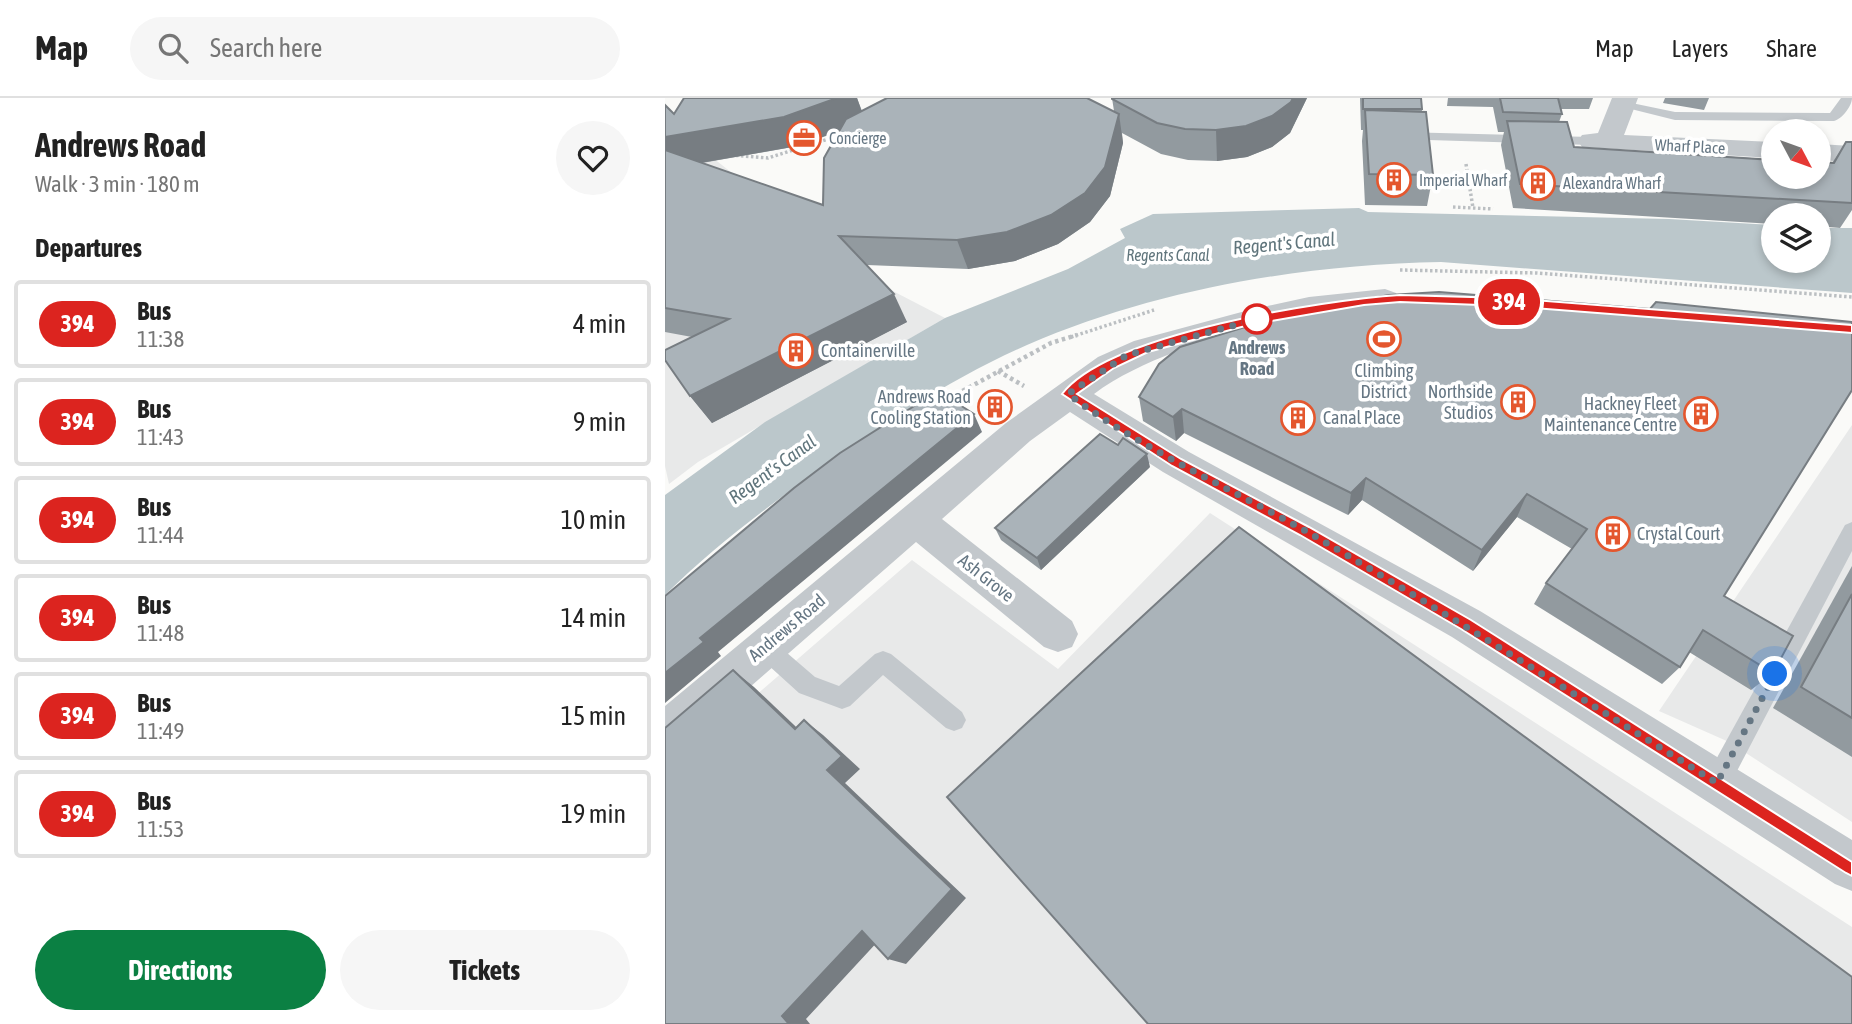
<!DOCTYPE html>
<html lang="en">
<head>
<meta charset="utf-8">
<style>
  :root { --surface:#fff; --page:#f6f6f6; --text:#222; --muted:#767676; --line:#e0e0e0; --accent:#0b8043 }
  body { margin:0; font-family:"Asap Condensed",sans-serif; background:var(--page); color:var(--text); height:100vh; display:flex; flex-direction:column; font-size:26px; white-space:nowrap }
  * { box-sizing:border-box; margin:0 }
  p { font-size:23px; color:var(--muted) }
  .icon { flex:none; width:38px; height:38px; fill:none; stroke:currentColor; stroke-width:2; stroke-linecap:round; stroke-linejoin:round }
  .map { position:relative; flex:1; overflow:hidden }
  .details { display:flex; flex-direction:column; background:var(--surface); width:665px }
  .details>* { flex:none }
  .badge { padding:0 14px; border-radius:23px; font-size:24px; line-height:46px }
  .needle { width:46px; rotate:131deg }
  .controls { position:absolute; left:1096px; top:21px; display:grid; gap:14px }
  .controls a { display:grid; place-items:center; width:70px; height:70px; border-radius:50%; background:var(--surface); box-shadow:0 4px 10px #0003; font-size:35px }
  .you { position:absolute; width:35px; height:35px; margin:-18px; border:5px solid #fff; border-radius:50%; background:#1a73e8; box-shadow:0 0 0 10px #1a73e833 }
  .map>.badge { position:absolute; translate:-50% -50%; box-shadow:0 0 0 4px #fff }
  h2 { padding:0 35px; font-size:26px; line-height:63px }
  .round { display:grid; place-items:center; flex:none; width:74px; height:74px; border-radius:37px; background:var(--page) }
  .summary { display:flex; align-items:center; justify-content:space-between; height:119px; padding:0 35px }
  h1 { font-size:33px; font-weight:700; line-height:52px }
  .cta { display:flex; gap:14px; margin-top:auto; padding:14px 35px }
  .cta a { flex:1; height:80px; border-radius:42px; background:var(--accent); color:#fff; font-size:28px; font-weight:700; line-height:80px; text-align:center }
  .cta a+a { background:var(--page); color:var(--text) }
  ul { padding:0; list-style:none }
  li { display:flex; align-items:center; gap:21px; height:88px; margin:0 14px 10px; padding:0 21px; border:4px solid var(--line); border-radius:7px }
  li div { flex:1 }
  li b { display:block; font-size:26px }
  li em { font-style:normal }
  li .badge { min-width:77px; font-weight:700; text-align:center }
  header { display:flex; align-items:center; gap:42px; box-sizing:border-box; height:98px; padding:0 35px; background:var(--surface); border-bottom:2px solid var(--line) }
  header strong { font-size:33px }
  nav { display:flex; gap:38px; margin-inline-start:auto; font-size:24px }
  .search { width:490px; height:63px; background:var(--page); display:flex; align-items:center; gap:18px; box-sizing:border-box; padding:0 24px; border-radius:38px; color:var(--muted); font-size:26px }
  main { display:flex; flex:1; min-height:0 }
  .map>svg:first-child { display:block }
</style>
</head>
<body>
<header>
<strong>Map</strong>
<div class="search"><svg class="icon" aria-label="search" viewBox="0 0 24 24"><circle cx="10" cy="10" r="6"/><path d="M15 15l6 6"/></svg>Search here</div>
<nav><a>Map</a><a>Layers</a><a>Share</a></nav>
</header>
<main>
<section class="details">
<div class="summary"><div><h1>Andrews Road</h1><p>Walk · 3 min · 180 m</p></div><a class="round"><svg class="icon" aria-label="heart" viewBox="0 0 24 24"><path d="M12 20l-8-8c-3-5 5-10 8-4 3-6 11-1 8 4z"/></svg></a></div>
<h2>Departures</h2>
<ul>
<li><span class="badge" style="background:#dc241f;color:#fff">394</span><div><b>Bus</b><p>11:38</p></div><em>4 min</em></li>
<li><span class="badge" style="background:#dc241f;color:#fff">394</span><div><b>Bus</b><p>11:43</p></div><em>9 min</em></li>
<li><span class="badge" style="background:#dc241f;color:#fff">394</span><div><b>Bus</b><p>11:44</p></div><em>10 min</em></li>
<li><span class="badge" style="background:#dc241f;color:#fff">394</span><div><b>Bus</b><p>11:48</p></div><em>14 min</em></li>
<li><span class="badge" style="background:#dc241f;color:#fff">394</span><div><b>Bus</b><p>11:49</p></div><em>15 min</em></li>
<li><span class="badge" style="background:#dc241f;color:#fff">394</span><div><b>Bus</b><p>11:53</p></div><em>19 min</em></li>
</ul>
<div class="cta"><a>Directions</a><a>Tickets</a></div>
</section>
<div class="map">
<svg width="1187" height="926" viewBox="0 0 1187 926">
  <rect width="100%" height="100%" fill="#fafaf8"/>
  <g fill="#e8e9e9">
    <polygon points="0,22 195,176 280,220 33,364 4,386 0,368"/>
    <polygon points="1187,327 1187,724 1064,644 994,613"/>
    <polygon points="545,415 1187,829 1187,926 0,926 0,676 247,462 393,571"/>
  </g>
  <path fill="#bbc7cb" d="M694 110 703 114 1004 121 1108 127V163H1153V130H1187V195L776 164C635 167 492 191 362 247 286 280 215 328 148 376 97 413 45 452 0 497V397L100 324 280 220 403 171 460 140 455 131 488 116Z"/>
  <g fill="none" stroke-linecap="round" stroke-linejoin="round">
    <g stroke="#bbbfc2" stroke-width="3.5" stroke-dasharray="2.5 2.5" stroke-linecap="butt">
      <polyline points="66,57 103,60 176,37"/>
      <polyline points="801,66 808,110"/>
      <polyline points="788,109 828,111"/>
      <polyline points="735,172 872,175 1187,199"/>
      <polyline points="406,239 489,212"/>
    </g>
    <g stroke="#bbbfc2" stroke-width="4.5" stroke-dasharray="3.5 3.5" stroke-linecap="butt">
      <polyline points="333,273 359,288"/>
      <polyline points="279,303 386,245 412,237"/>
    </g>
    <g fill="#c3c8cc" fill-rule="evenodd">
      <path d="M1176 0H1187C1187 8 1177 21 1169 23L1010 22 950 7 957 3 1010 14 1165 15Z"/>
      <polygon points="736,34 926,39 933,43 926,47 731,41 731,35"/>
      <polygon points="1187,424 1187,453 1061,694 1052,697 1043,694 1040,685 1043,676 1180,427"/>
      <polygon points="99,539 107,542 150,579 174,588 210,556 218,553 226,556 297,614 301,622 297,630 289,633 281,630 218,577 185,608 177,611 134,595 91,556 88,549 91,542"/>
    </g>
    <g fill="#c3c8cc" fill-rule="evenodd">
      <polygon points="947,0 973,0 959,37 1108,44 1108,60 917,49 913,43 917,37 933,35"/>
      <polygon points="1153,46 1187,48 1187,64 1153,62"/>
      <path d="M720 191 731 195 735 202 731 209C703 217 674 216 646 221 575 231 486 254 429 296L524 354 815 513 1187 742V793L1170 786 787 539 498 374 405 314 365 343 277 421 407 523 413 536 407 549 393 554 379 549 251 444 15 650 0 656V608L341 325 433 259 469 243 584 212 644 199Z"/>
    </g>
  </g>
  <g fill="#929a9f" fill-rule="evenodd">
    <path d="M192 0 197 13H449L447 0H642L625 35 607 49 582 59 552 63 523 62 496 56 457 35 458 45 445 98 425 124 393 146 350 163 303 171 202 167 242 224 47 325 25 298 27 239 0 234V7L9 16ZM175 33 158 107 37 65 133 48Z"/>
    <polygon points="695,0 756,0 757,13 768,77 762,108 700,107 697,43 698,32 696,32"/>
    <polygon points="783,0 928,0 924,11 896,11 897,16 894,24 909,49 1167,65 1181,44 1187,44 1187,112 1175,130 1153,128 1153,117 1108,117 1108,126 848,110 836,47 839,34 833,34 828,9 782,8"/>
    <polygon points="1000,0 1044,0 1039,12 998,5"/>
    <polygon points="626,215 1059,498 1108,575 1086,592 1024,554 1015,569 997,586 869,506 881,485 907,451 852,419 808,473 697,402 683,417 519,335 511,343 478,323 474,299"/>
    <polygon points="485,369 376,472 336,442 330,430"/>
    <polygon points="1187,468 1187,659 1108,610"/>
  </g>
  <g fill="#777d82">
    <polygon points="172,0 192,0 200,23 133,48 0,71 0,39"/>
    <polygon points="628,0 642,0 625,35 607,49 582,59 552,63 551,32"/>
    <polygon points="454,16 458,45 445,98 425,124 393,146 350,163 303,171 292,142"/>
    <polygon points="229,196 242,224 47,325 25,298"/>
    <polygon points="517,311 519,335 511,343 508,319"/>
    <polygon points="309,316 317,334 53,554 56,558 0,605 0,575 35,540"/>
    <polygon points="482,356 485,369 376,472 372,460"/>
    <polygon points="701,380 697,402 683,417 686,395"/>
    <polygon points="862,396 852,419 808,473 817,452"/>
    <polygon points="68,572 89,589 149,646 130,631"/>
    <polygon points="139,622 158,637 195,671 180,685 301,800 241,866 223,861 162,672"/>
    <polygon points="197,833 216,840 141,921 145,926 124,926 117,918"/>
  </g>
  <g fill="#aab3b9" stroke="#777d82" stroke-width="2">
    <polygon points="19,0 172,0 119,19 0,39 0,7 9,16"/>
    <polygon points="222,0 422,0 454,16 440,69 420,95 386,117 342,134 292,142 174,138 229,196 25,298 0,262 0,252 64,221 0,210 0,52 158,107 159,60 181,21"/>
    <polygon points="447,0 628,0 626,4 607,18 581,28 551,32 520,31 492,25 447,1"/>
    <polygon points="698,0 756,0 757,11 698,11"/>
    <polygon points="835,0 893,0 897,16 838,14"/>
    <polygon points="700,12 761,14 768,77 704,76"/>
    <polygon points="842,23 902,24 909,49 1108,62 1108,79 1153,79 1153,64 1169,65 1181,44 1187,44 1187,105 855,86"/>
    <polygon points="774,194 985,211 991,204 1187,224 1187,292 1059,498 1128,538 1108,575 1038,532 1015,569 881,485 922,431 862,396 817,452 701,380 686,395 517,311 508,319 474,299 494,266 515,249 626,215 724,197"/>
    <polygon points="273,293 309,316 35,540 39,544 0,575 0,498 129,390 175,355"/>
    <polygon points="435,336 453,347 458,340 482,356 372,460 330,430"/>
    <polygon points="574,429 1187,879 1187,926 483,926 282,699"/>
    <polygon points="1187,496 1187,620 1136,589"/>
    <polygon points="68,572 130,631 139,622 177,658 162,672 287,791 223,861 197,833 117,918 124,926 0,926 0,630"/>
  </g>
  <path fill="#dc241f" stroke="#fff" stroke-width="2" d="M735 197 842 200 1187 227V235L842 208 735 204 699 207 584 227 483 254 449 270 412 296 516 361 644 429 806 522 1187 764V778L1181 775 796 531 635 437 507 368 397 296C444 235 659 202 735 197Z"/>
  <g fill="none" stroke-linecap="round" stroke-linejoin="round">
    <path stroke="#657683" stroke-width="7" stroke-dasharray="0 12.6" d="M592 221 462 257 403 296C478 352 565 390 646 436 783 516 917 601 1052 685L1110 576"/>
  </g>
  <defs>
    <g id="office-ring" transform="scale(1.75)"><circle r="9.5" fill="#fff" stroke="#e4572e" stroke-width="1.5"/><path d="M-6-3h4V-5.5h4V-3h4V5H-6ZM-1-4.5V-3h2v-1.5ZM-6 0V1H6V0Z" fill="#e4572e"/></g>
    <g id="building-ring" transform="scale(1.75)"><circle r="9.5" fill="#fff" stroke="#e4572e" stroke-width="1.5"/><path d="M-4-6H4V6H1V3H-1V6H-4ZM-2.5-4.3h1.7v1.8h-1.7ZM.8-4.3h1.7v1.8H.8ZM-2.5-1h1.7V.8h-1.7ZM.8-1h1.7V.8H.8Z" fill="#e4572e"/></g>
    <g id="stadium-ring" transform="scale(1.75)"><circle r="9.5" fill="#fff" stroke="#e4572e" stroke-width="1.5"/><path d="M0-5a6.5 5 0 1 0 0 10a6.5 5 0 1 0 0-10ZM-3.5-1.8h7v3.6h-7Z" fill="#e4572e"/></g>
  </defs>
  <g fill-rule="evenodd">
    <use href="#office-ring" x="139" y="40"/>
    <use href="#building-ring" x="729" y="82"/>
    <use href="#building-ring" x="873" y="85"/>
    <use href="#stadium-ring" x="719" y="241"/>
    <use href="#building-ring" x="131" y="253"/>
    <use href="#building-ring" x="853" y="304"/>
    <use href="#building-ring" x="330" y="309"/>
    <use href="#building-ring" x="1036" y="316"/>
    <use href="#building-ring" x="633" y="320"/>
    <use href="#building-ring" x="948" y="436"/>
  </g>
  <circle fill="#fff" stroke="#dc241f" stroke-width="3.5" cx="592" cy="221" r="14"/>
  <g text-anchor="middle" stroke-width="7" stroke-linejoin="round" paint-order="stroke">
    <g font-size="16" fill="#657683" stroke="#fff" text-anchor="start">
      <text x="164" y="46">Concierge</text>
      <text x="754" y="88">Imperial Wharf</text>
      <text x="898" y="91">Alexandra Wharf</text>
    </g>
    <g font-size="16" fill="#657683" stroke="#fff">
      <text transform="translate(1025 48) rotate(3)" y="6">Wharf Place</text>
    </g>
    <g font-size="16" font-style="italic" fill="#60757c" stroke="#fff">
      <text x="503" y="163">Regents Canal</text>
    </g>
    <g font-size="18" font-weight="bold" fill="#657683" stroke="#fff">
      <text x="592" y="256">Andrews<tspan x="592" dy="21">Road</tspan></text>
    </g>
    <g font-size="18" fill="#657683" stroke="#fff" text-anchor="start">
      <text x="156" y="259">Containerville</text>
      <text x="719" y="279" text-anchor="middle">Climbing<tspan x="719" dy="21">District</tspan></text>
      <text x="828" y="300" text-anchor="end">Northside<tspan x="828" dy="21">Studios</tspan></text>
      <text x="306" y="305" text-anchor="end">Andrews Road<tspan x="306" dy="21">Cooling Station</tspan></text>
      <text x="1012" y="312" text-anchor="end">Hackney Fleet<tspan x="1012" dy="21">Maintenance Centre</tspan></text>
      <text x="658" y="326">Canal Place</text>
      <text x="972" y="442">Crystal Court</text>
    </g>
    <g font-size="18" fill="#657683" stroke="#fff">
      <text transform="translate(321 480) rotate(38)" y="6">Ash Grove</text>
      <text transform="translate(122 530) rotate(-40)" y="6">Andrews Road</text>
    </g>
    <g font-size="19" font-style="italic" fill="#60757c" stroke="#fff">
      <text transform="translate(619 145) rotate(-5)" y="7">Regent's Canal</text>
      <text transform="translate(107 371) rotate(-36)" y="7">Regent's Canal</text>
    </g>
  </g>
</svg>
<div class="controls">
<a><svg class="needle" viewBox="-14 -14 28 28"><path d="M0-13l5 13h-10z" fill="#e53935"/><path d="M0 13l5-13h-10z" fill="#767676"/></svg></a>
<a><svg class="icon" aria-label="layers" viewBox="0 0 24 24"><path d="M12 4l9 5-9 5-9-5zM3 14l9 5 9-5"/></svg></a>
</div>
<div class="you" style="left:1110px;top:576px"></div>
<b class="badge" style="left:844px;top:204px;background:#dc241f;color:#fff">394</b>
</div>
</main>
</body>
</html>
